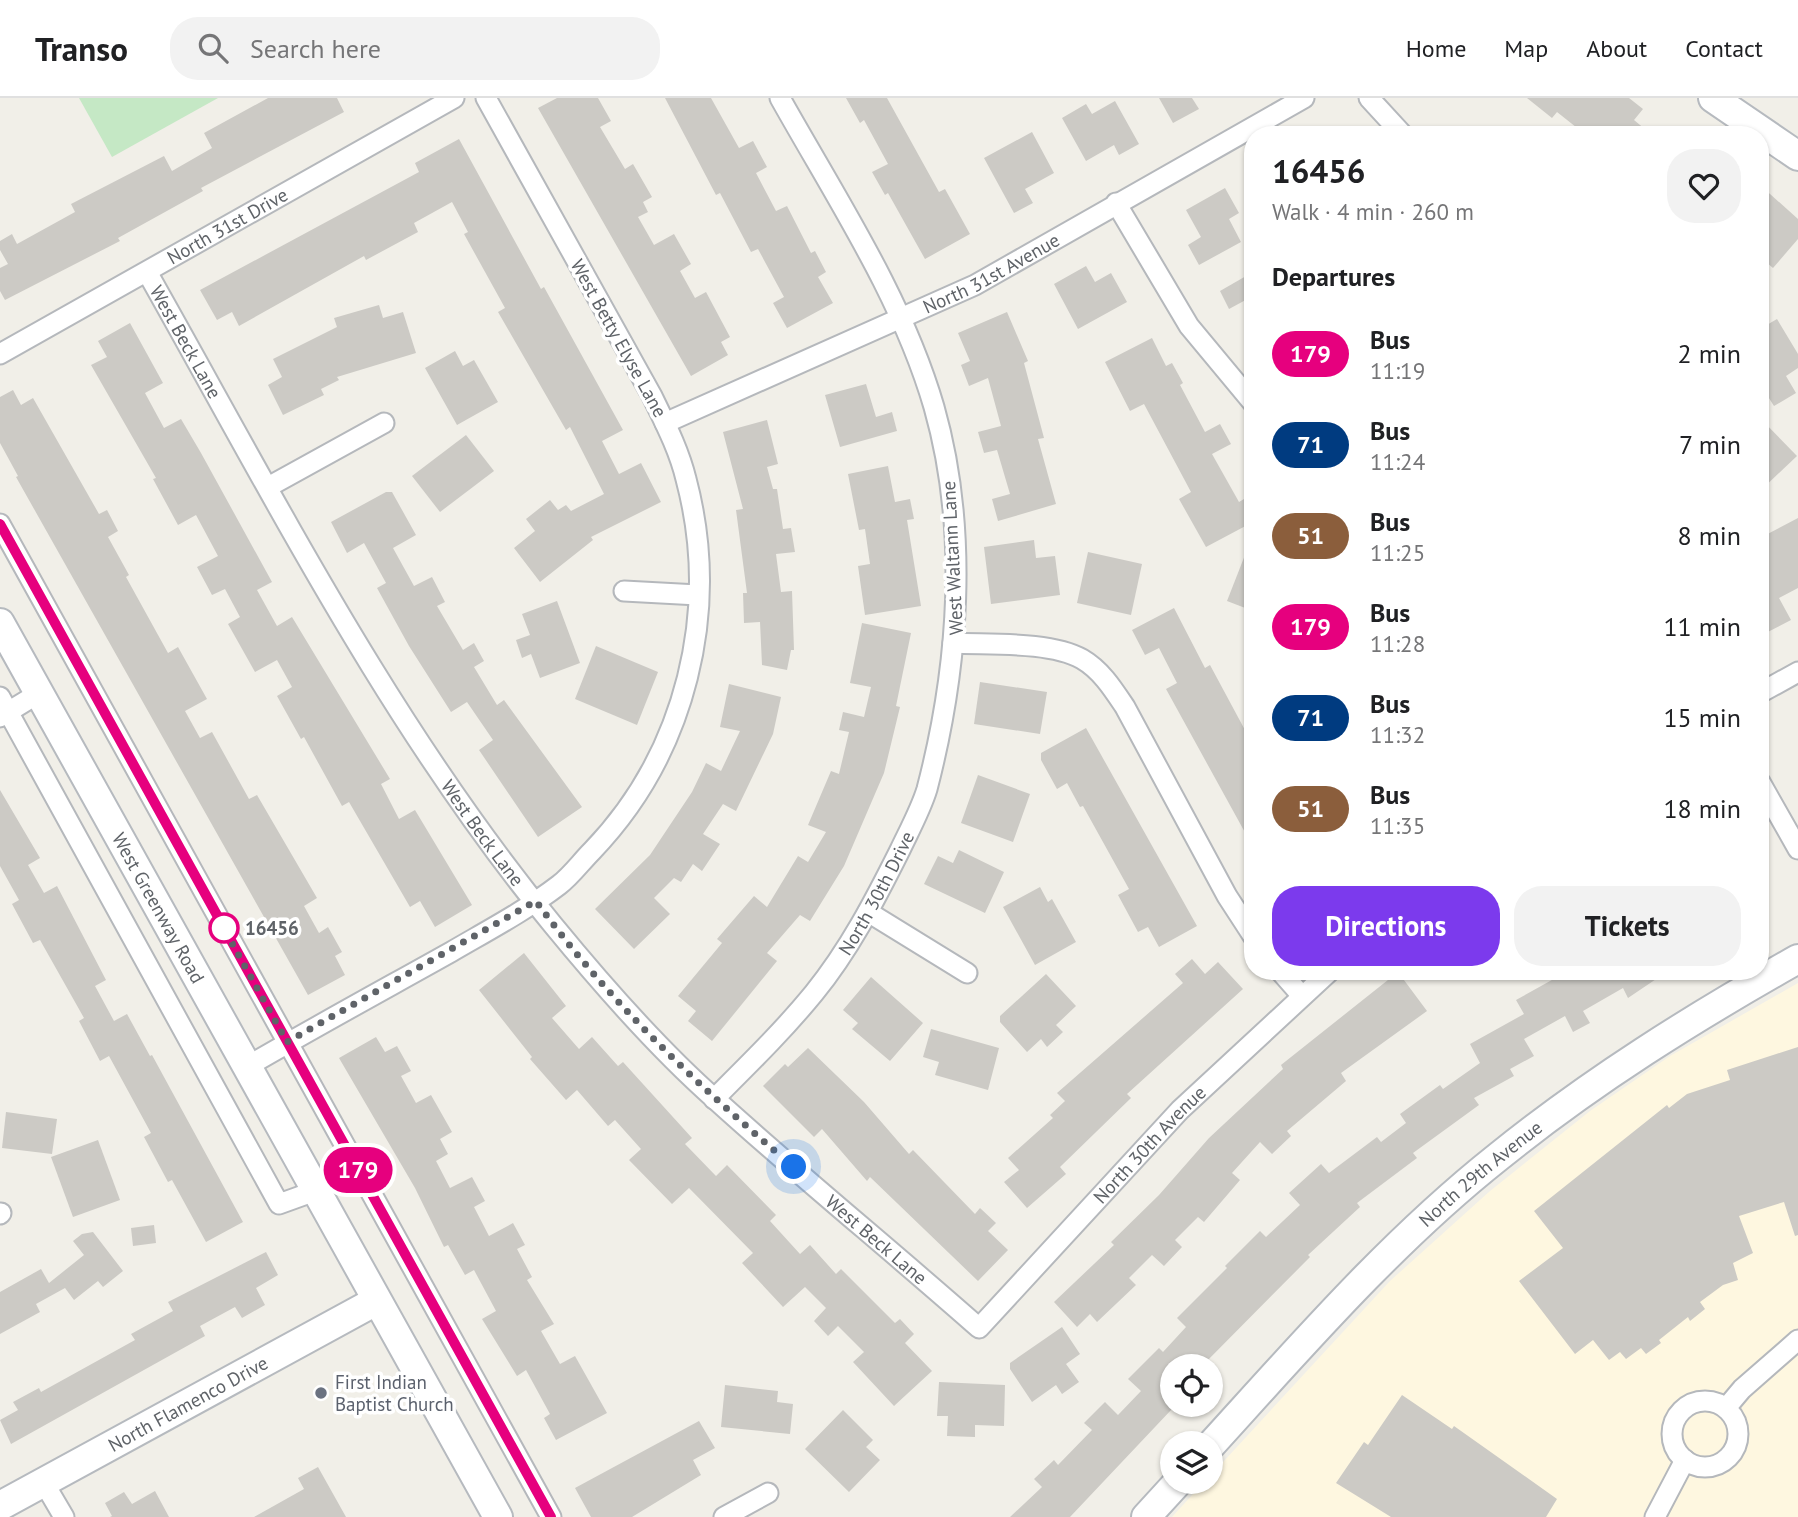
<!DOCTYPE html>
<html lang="en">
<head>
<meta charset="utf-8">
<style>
  :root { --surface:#fff; --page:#f2f2f2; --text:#202124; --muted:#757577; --line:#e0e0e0; --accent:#7c3aed }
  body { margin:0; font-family:"PT Sans",sans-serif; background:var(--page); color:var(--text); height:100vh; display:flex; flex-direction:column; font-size:26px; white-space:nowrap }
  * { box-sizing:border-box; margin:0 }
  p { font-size:23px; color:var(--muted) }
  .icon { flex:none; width:38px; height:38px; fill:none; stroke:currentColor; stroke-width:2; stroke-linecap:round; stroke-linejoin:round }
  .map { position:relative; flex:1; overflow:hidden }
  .details { position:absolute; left:1244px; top:28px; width:525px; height:854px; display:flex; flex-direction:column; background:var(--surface); border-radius:28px; box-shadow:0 2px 5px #0004 }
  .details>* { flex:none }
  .badge { padding:0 14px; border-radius:23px; font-size:24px; line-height:46px }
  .buttons { position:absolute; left:1160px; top:1256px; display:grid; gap:14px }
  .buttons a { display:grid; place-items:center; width:63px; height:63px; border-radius:50%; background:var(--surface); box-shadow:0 2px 5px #0004; font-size:35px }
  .you { position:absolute; width:35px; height:35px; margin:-18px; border:5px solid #fff; border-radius:50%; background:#1a73e8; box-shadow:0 0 0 10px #1a73e833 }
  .map>.badge { position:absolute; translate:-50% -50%; box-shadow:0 0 0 4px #fff }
  h2 { padding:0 28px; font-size:26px; line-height:63px }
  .round { display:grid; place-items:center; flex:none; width:74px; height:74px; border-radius:28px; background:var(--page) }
  .head { display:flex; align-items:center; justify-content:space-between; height:119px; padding:0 28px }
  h1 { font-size:33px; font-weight:700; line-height:52px }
  .button { display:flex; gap:14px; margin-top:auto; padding:14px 28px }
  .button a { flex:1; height:80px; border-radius:28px; background:var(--accent); color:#fff; font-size:28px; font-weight:700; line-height:80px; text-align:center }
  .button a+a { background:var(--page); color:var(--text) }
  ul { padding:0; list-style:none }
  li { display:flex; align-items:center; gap:21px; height:91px; padding:0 28px }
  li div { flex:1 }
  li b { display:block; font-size:26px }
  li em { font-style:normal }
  li .badge { min-width:77px; font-weight:700; text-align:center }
  header { display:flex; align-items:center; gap:42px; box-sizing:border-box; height:98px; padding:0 35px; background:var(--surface); border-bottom:2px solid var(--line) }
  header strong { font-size:33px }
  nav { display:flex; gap:38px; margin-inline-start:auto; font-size:24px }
  .search { width:490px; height:63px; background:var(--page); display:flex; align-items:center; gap:18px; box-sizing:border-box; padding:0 24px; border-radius:28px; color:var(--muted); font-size:26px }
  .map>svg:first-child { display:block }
</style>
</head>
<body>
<header>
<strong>Transo</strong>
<div class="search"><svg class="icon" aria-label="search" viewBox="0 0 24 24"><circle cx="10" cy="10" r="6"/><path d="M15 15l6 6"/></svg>Search here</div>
<nav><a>Home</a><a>Map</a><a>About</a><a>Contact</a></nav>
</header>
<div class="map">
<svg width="1798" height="1419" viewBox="0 0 1798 1419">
  <rect width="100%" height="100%" fill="#f1efe8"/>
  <polygon fill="#fef7e0" points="1798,885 1798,1419 1172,1419 1204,1384 1211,1384 1211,1377 1390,1183 1490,1093 1590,1013 1670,958"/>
  <polygon fill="#c5e8c5" points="79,0 218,0 112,59"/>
  <g fill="#cccac5">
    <polygon points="268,0 337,0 344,14 201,90 203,93 118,140 120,143 5,202 0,193 0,170 8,166 0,152 0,143 12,136 17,146 75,114 71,106 164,58 172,73 212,50 204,35"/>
    <polygon points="557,0 598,0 611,23 600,29 625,71 633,66 652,99 643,104 648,114 638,119 654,147 674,136 691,166 680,173 695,200 706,194 730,239 721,244 728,257 691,278 538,10"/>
    <polygon points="665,0 711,0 739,50 753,43 767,69 756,75 776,113 787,108 811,155 815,153 826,174 818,179 833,205 787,230 773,205 784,199 758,151 751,154 720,95 716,97"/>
    <polygon points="846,0 887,0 939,94 945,91 970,136 925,161 888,95 885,97 872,74 888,66 864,22 860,25"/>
    <polygon points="1159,0 1192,0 1199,11 1173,25"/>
    <polygon points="1527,0 1629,0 1643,11 1634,22 1652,37 1586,37 1557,14 1552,20"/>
    <polygon points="1115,3 1139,46 1119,57 1114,47 1086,63 1062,20 1086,6 1092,16"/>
    <polygon points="1032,34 1054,75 1025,91 1033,105 1014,115 984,60"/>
    <polygon points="459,41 541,191 544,189 623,332 602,343 619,376 641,365 661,404 591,439 593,442 540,484 514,450 535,433 526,421 550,402 558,412 566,407 571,413 604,396 570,329 566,332 498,214 505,210 464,136 468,134 452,104 414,125 418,134 366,162 364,158 239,228 232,214 217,222 200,192 419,74 415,65"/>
    <polygon points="1760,87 1798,121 1798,141 1773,170 1760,159"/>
    <polygon points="1225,90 1239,115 1229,121 1241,144 1199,167 1188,147 1201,139 1186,112"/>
    <polygon points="1086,168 1095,184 1111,175 1127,204 1078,231 1054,186"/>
    <polygon points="1253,174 1253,198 1229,211 1220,193"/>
    <polygon points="379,207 383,220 403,214 416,255 337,279 339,282 321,291 324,297 283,317 268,287 282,279 273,261 337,229 334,220"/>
    <polygon points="1007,214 1028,263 1024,265 1044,340 1038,341 1056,406 998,423 992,401 1010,396 997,352 984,355 978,334 1001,328 988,280 969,288 961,267 970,263 958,235"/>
    <polygon points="1777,221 1798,256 1798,270 1786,278 1796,295 1774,308 1760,286 1760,231"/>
    <polygon points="130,225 163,285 145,295 164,330 181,321 201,355 272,484 257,492 277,528 292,519 390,681 381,686 399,721 415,712 472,807 435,829 420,803 410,809 349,704 342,708 304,639 301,641 277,598 292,589 277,562 255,574 228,526 240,519 225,491 212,497 197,469 218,458 196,417 178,427 153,381 156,380 91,267 107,259 98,243"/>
    <polygon points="1152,240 1166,268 1172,265 1183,285 1180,287 1205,334 1220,326 1231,346 1212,356 1239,404 1244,401 1253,417 1253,424 1206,449 1179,401 1191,394 1144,306 1130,313 1105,264"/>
    <polygon points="455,253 463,268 474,262 498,304 457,327 425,270"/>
    <polygon points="866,286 876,319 892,314 897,333 840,349 825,297"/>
    <polygon points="13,292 21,307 33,300 99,416 107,412 118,433 108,439 129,477 126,479 168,555 178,549 207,601 185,613 200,640 212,634 249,701 257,697 317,800 304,808 319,835 328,829 342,854 335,858 345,877 308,897 16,379 18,378 0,345 0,299"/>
    <polygon points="1760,320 1797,358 1760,393"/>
    <polygon points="767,322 778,366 767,369 773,391 777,391 783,431 791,430 795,454 776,456 781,494 792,493 794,552 791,552 787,572 762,567 760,524 744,525 743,495 747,495 736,412 743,411 723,334"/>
    <polygon points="466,337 494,373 440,414 412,378"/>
    <polygon points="888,368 895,404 910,401 914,421 907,422 921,508 865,517 858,468 870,466 865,431 859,432 848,376"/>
    <polygon points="386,394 392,394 416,437 393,450 414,488 432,479 445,504 437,508 463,552 474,545 484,563 474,569 497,607 504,602 582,709 538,739 479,652 493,642 467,604 451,614 409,548 377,490 386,485 364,445 347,455 331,424"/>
    <polygon points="1798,420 1798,490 1779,500 1791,522 1760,538 1760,440"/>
    <polygon points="1252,439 1253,439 1253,513 1227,503"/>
    <polygon points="1034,442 1036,460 1055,458 1060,497 991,506 984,449"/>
    <polygon points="1088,454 1142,466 1131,517 1077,505"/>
    <polygon points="557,503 580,565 540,580 531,556 522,560 516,542 530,537 522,516"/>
    <polygon points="1174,510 1205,570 1210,567 1253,647 1253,749 1166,591 1177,585 1159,550 1145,557 1132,532"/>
    <polygon points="862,525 911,535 896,608 900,609 884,675 844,768 810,823 800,817 767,855 777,863 712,943 688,923 696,913 678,898 722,845 717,841 754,798 767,809 798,758 808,764 826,734 808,727 831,673 839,676 849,634 839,632 843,614 864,619 871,589 850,585"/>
    <polygon points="596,548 658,574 637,627 575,601"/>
    <polygon points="980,584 1047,594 1040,636 974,626"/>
    <polygon points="729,586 781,599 773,636 736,713 723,706 703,736 720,746 702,773 693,766 681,784 674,780 654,800 670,816 634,851 595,811 650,757 692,694 706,665 721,673 740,633 720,629"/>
    <polygon points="1086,630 1197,828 1159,849 1148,829 1138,834 1118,797 1129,791 1083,708 1080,709 1067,685 1057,691 1041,662 1041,655"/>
    <polygon points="978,677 1030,696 1013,744 961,725"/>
    <polygon points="0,692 40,760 28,767 44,795 57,788 106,882 95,888 114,923 127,916 150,958 152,957 243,1124 206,1144 172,1082 168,1084 144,1039 151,1035 109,958 100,963 79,923 84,920 40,842 33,845 12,806 19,802 0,768"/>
    <polygon points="959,752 1004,774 985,815 924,786 938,758 953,765"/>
    <polygon points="1040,789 1048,804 1052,801 1076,844 1035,867 1003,809"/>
    <polygon points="524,855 566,908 552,920 579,951 592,939 618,968 623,964 692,1040 685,1046 716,1078 727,1067 776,1117 770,1123 800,1156 810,1147 836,1176 841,1171 895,1225 900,1221 914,1236 905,1245 932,1273 894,1308 853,1264 864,1254 838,1228 828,1238 814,1223 826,1210 805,1189 783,1209 742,1165 753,1155 689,1090 672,1106 629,1062 641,1051 615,1022 608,1028 577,992 566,1002 530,961 532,959 479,892"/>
    <polygon points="1192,861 1205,876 1218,864 1243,891 1127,996 1131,1000 1060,1069 1066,1076 1027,1110 1004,1084 1019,1072 1008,1060 1053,1020 1050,1017 1065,1003 1057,995 1183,885 1175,876"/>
    <polygon points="1568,873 1668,873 1628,900 1623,890 1583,913 1590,925 1573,934 1565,918 1524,941 1534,958 1510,971 1514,978 1474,1000 1479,1007 1413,1055 1417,1060 1357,1105 1360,1109 1308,1157 1310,1159 1201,1269 1172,1269 1172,1311 1070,1419 1010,1419 1042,1389 1034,1381 1054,1362 1058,1367 1092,1332 1084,1325 1105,1304 1118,1317 1141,1293 1128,1281 1159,1250 1163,1254 1186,1229 1177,1220 1227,1170 1225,1168 1260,1133 1266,1139 1300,1107 1289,1095 1321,1066 1329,1075 1377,1039 1381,1044 1406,1025 1400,1016 1440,987 1443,991 1480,965 1470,946 1524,916 1516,902"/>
    <polygon points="1398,874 1427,913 1341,975 1346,983 1287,1033 1291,1038 1272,1056 1260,1044 1232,1075 1240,1082 1204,1124 1198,1119 1175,1142 1182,1149 1164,1168 1152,1157 1129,1180 1136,1187 1097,1224 1090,1216 1077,1229 1054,1204 1114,1147 1111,1144 1159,1097 1209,1040 1283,971 1281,967"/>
    <polygon points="1046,876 1076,908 1056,927 1063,934 1047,949 1041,941 1027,954 1000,924 1000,918"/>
    <polygon points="871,879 923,925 890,963 852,931 858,925 843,912"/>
    <polygon points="931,931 999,950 988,992 935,977 939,964 923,959"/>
    <polygon points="376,939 385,954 397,948 411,973 401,978 416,1005 431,997 452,1034 440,1041 448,1056 436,1063 450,1090 472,1079 485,1103 474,1109 489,1138 513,1125 525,1147 517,1151 532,1179 527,1182 554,1226 541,1233 560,1266 575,1258 607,1315 556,1342 544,1320 550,1316 526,1272 517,1278 482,1221 496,1213 474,1172 465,1177 448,1147 444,1149 415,1090 339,960"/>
    <polygon points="1798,949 1798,1137 1795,1138 1784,1104 1739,1118 1753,1155 1733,1165 1738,1182 1723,1187 1700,1204 1705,1211 1690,1223 1688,1219 1659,1242 1661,1245 1646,1256 1641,1250 1626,1261 1620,1254 1609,1262 1593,1242 1575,1256 1519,1183 1563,1150 1534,1113 1667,1007 1669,1010 1687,996 1730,982 1727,972"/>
    <polygon points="808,950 864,1004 909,1056 913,1052 975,1116 980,1110 996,1125 988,1133 1008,1152 978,1183 870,1079 867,1083 822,1031 814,1039 763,988 785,966 788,969"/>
    <polygon points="6,1014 57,1021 52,1056 2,1050"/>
    <polygon points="98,1042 120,1102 73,1119 51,1059"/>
    <polygon points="154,1127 156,1145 133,1148 131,1130"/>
    <polygon points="93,1134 123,1173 103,1189 98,1183 74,1202 65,1190 36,1206 40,1214 0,1236 0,1194 41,1171 49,1185 84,1157 73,1143 82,1136"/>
    <polygon points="266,1154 278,1177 256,1190 265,1207 242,1220 235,1209 200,1228 205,1238 11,1346 0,1322 18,1312 13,1304 39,1290 41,1294 135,1242 131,1236 173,1213 168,1204"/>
    <polygon points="1062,1229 1080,1256 1066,1266 1079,1284 1062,1296 1056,1287 1032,1304 1010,1271 1010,1265"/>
    <polygon points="939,1284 1005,1287 1004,1328 975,1327 975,1339 947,1338 948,1318 937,1318"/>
    <polygon points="725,1287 778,1293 777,1304 793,1306 790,1336 721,1329"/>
    <polygon points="1402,1297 1452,1331 1454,1328 1557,1401 1546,1419 1391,1419 1336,1385 1364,1344 1368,1347"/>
    <polygon points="843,1312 873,1342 866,1349 880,1362 849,1394 805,1351"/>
    <polygon points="699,1323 715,1350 693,1362 701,1377 632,1419 591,1419 575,1390"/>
    <polygon points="318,1369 346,1419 254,1419 304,1391 298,1380"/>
    <polygon points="155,1393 169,1419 110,1419 112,1418 105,1405 124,1394 132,1406"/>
  </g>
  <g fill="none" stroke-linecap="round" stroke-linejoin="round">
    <g stroke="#b5b8bc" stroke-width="23">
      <g id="street">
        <polyline points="1369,0 1403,37"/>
        <polyline points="1116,105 1189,228 1253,305"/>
        <path id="s1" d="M147 174C273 397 390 629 553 827 603 888 657 950 716 1002 802 1080 892 1153 979 1230L1180 1012 1330 873"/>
        <path id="s2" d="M0 256 454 0"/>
        <path id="s3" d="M665 325 975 187 1304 0"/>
        <polyline points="268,389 384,325"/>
        <polyline points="0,426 551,1419"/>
        <polyline points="624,493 698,497"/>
        <path d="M953 545C989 547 1050 543 1082 561 1101 572 1113 591 1125 609L1227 798 1253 838"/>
        <polyline points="1760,595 1798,574"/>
        <polyline points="0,599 279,1106 315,1093"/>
        <polyline points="0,619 39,595"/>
        <polyline points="1760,684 1798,751"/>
        <polyline points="868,814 967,875"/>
        <polyline points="1280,873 1302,898"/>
        <path d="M248 968C315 929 383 892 451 854 487 833 525 813 559 787 571 778 581 764 592 753 686 655 721 513 686 381 679 352 665 325 652 298L486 0"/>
        <path id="s4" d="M714 1001C748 967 783 933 814 895 849 852 875 802 900 752 909 733 921 711 927 691 959 568 969 432 934 309 902 199 836 100 780 0"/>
        <polyline points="0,1116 1,1115"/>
        <circle cx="1705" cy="1336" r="33"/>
        <polyline points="1726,1310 1742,1291 1798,1242"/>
        <polyline points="44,1385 64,1419"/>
        <polyline points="724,1419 768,1395"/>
        <polyline points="1655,1419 1685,1362"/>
      </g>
    </g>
    <g stroke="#b6babf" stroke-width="32">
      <g id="secondary">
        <polyline points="1713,0 1798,58"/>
        <path id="s5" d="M0 525 498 1419"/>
        <path id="s6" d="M1211 1347C1302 1247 1392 1143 1498 1059 1592 983 1693 920 1798 861"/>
        <path id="s7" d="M0 1408 376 1203"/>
        <polyline points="1146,1419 1178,1384"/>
      </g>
    </g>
    <use href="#street" stroke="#fff" stroke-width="19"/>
    <use href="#secondary" stroke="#fff" stroke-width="28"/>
  </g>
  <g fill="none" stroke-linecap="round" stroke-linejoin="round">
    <g stroke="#fff" stroke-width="16">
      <polyline id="line" points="0,426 551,1419"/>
    </g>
    <use href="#line" stroke="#e6007e" stroke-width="10"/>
    <path stroke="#5f6368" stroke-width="7" stroke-dasharray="0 12.6" d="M224 830 222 827 287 944 536 803C608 903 700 990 794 1069"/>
  </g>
  <circle fill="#fff" stroke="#e6007e" stroke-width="3.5" cx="224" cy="830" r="14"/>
  <circle fill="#6b7280" stroke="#fff" stroke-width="2.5" cx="321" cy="1295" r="7"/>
  <g text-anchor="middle" stroke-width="7" stroke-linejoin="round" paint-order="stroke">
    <g font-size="19" fill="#5f6368" stroke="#fff">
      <text dy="7" stroke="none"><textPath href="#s2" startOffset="261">North 31st Drive</textPath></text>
      <text dy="7" stroke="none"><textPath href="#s3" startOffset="359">North 31st Avenue</textPath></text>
      <text transform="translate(619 240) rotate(61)" y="7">West Betty Elyse Lane</text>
      <text dy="7" stroke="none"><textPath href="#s1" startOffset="80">West Beck Lane</textPath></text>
      <text transform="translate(952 460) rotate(-93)" y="7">West Waltann Lane</text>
      <text dy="7" stroke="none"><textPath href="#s1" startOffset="654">West Beck Lane</textPath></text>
      <text dy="7" stroke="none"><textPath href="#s4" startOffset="264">North 30th Drive</textPath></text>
      <text dy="7" stroke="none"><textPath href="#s5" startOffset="326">West Greenway Road</textPath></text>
      <text dy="7" stroke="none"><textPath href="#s1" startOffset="1608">North 30th Avenue</textPath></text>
      <text dy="7" stroke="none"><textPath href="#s6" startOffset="383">North 29th Avenue</textPath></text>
      <text dy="7" stroke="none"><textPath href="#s1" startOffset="1222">West Beck Lane</textPath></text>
      <text dy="7" stroke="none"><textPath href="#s7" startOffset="214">North Flamenco Drive</textPath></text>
    </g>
    <g font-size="19" font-weight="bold" fill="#5f6368" stroke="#fff" text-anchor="start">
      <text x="245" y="837">16456</text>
    </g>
    <g font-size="19" fill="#5b616d" stroke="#fff" text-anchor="start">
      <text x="335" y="1291">First Indian<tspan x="335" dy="22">Baptist Church</tspan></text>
    </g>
  </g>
</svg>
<div class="buttons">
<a><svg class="icon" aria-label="locate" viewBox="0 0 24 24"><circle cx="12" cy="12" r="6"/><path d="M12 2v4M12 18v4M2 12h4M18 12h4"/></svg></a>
<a><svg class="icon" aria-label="layers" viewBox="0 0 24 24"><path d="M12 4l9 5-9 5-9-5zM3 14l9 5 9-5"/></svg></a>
</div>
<div class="you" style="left:794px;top:1069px"></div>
<b class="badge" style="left:358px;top:1072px;background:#e6007e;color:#fff">179</b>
<section class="details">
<div class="head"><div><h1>16456</h1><p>Walk · 4 min · 260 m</p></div><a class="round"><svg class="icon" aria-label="heart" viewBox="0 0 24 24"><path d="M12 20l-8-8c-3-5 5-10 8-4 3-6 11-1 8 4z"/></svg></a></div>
<h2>Departures</h2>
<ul>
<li><span class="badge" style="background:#e6007e;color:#fff">179</span><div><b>Bus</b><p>11:19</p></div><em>2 min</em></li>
<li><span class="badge" style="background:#003b80;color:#fff">71</span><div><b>Bus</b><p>11:24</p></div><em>7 min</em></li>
<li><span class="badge" style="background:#8b5e3c;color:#fff">51</span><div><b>Bus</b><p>11:25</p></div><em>8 min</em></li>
<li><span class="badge" style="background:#e6007e;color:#fff">179</span><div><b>Bus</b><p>11:28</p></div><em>11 min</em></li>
<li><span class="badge" style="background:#003b80;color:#fff">71</span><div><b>Bus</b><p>11:32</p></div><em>15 min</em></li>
<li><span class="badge" style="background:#8b5e3c;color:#fff">51</span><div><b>Bus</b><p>11:35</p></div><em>18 min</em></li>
</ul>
<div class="button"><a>Directions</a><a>Tickets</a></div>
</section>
</div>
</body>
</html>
